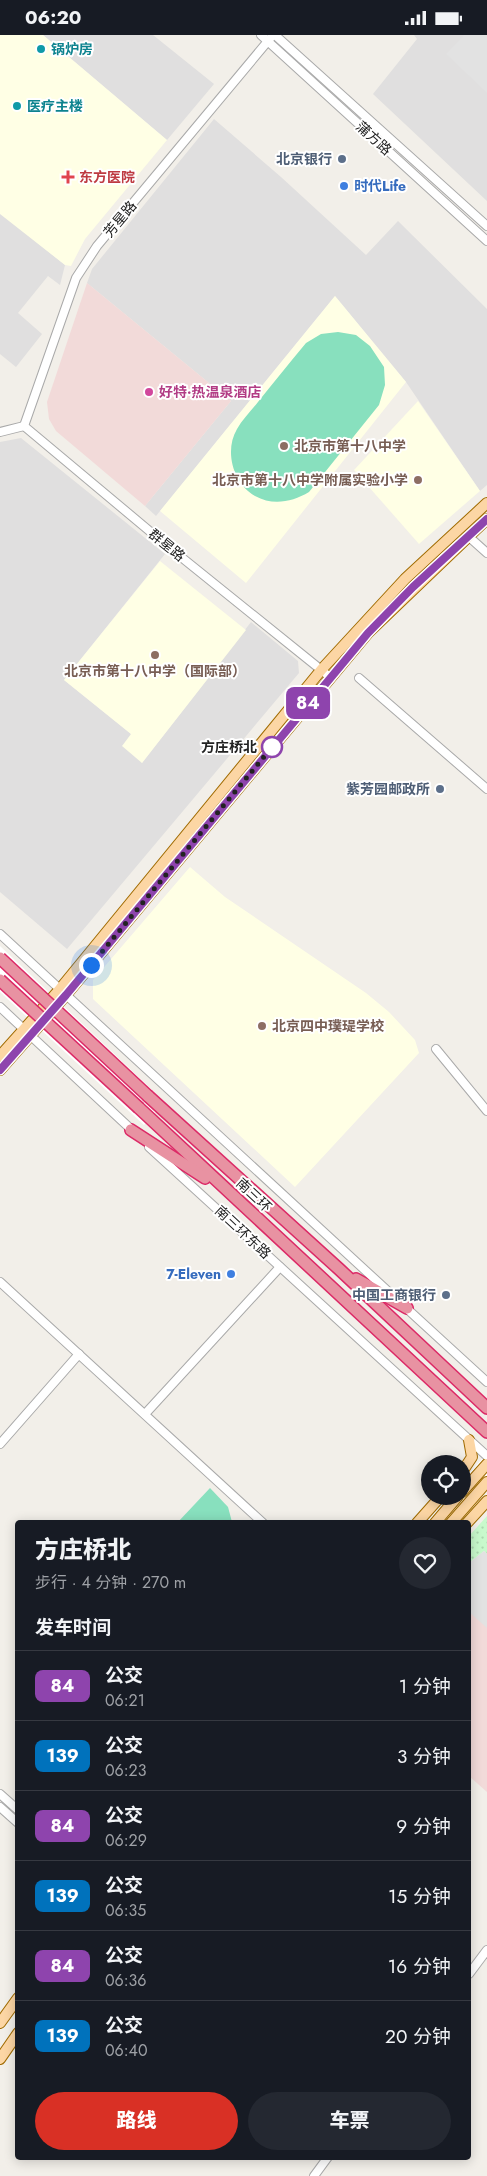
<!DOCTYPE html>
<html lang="zh">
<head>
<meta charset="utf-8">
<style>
  :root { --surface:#171b24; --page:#242831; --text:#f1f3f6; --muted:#9ea1a6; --line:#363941; --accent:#d93025 }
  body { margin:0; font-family:Jost,"Noto Sans SC",sans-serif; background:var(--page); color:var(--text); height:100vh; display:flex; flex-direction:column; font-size:19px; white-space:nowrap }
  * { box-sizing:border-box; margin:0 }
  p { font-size:16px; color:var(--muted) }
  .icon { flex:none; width:28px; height:28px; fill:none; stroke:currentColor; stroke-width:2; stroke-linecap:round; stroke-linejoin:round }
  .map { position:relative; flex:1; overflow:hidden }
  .details { position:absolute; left:15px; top:1485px; width:456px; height:640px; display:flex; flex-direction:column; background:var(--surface); border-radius:5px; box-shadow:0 2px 12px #0003 }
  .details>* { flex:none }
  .badge { padding:0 10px; border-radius:8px; font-size:18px; line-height:32px }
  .controls { position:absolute; left:421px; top:1420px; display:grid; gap:10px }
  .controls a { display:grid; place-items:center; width:50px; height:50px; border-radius:50%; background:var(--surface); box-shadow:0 2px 12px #0003; font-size:25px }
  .you { position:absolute; width:25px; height:25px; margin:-12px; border:4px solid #fff; border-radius:50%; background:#1a73e8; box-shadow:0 0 0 8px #1a73e833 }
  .map>.badge { position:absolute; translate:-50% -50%; box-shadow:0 0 0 2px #fff }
  h2 { padding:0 20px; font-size:19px; line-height:45px }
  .round { display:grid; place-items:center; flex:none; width:52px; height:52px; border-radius:26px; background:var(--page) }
  .summary { display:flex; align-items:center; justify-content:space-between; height:85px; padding:0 20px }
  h1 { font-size:24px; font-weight:800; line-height:38px }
  .cta { display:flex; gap:10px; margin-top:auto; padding:10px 20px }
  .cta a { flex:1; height:58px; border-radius:30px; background:var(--accent); color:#fff; font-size:20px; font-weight:800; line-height:58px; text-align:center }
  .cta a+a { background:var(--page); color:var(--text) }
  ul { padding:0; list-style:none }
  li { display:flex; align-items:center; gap:15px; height:70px; padding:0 20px; border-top:1px solid var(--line) }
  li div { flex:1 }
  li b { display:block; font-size:19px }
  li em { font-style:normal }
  li .badge { min-width:55px; font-weight:700; text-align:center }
  .status { display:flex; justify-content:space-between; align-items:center; height:35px; padding:0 25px; background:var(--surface); direction:ltr }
  .status svg { height:14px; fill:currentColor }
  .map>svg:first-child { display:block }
</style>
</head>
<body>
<div class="status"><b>06:20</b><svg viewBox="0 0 49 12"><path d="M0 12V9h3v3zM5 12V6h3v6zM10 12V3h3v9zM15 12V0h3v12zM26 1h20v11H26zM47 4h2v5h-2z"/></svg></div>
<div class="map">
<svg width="487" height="2141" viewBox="0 0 487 2141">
  <defs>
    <pattern id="park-dots" width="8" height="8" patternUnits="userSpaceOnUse" patternTransform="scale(1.25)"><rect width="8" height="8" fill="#c8facc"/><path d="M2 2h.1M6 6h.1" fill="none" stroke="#acd6af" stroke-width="1.8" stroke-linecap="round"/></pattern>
  </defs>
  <rect width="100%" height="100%" fill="#f2efe9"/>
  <g fill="#e0dfdf">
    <polygon points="43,0 153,0 214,49 167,105"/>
    <polygon points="414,0 487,0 487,166 373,59 417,4"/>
    <polygon points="214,84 281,142 366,220 398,186 487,274 487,450 480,456 406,347 335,261 156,481 145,471 231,366 87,248 92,234"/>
    <polygon points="0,178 65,230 60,250 48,241 18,278 42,299 16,332 0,319"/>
    <polygon points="21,403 165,519 64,645 131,699 142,728 251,587 298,626 299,638 67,914 0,857 0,407"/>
  </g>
  <g fill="#f2dad9">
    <polygon points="87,248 231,366 145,471 56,396 49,384 47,367"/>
    <polygon points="487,1519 487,1757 469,1741 469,1528"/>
  </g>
  <g fill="#ffffe5">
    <polygon points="0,0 43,0 167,105 85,204 71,231 65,230 0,179"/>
    <polygon points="335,261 406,347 246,548 160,476"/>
    <polygon points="418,366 480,456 419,509 354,435"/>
    <polygon points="160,526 246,595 142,728 122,711 131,699 64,645"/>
    <polygon points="190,832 225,862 366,958 389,977 415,1005 419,1018 295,1152 93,964 93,945"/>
  </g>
  <polygon fill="url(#park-dots)" points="487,1481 487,1519 484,1516 469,1528 469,1501"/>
  <g fill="#88e0be">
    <path d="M338 297 356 300 370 311 384 332 385 350 379 370 309 457C292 467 273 471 255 461 233 448 224 416 237 394 242 385 251 376 258 367 274 347 290 327 306 308L321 299Z"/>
    <polygon points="210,1453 228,1472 232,1487 178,1487"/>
  </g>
  <g fill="#e2e2e2">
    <polygon points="464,0 487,0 487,58 446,19"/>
    <polygon points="484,1516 487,1519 487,1593 469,1577 469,1528"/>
  </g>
  <g fill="#fff">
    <polygon points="0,911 165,1067 144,1090 0,957"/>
    <polygon points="487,1418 487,1455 458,1487 426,1488 449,1461 462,1461 463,1446"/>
  </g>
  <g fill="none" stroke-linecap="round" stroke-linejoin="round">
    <g stroke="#a9a9a9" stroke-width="10">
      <g id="minor">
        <polyline points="261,0 487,206"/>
        <polyline points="275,0 487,191"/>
        <polyline points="24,391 76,243 97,211 273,0"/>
        <polyline points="24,391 165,509 330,642"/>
        <polyline points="0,397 24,391"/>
        <polyline points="468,501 487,518"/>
        <polyline points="359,643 487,754"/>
        <polyline points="0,899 392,1260"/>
        <polyline points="0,972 134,1097"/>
        <polyline points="436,1014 487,1076"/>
        <polyline points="149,1112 487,1421"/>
        <polyline points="0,1247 263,1488"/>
        <polyline points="404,1271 487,1347"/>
        <polyline points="145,1379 280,1232"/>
        <polyline points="0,1409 79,1319"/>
        <polyline points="0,1759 18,1775"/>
        <polyline points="0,1772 18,1788"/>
        <polyline points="469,1939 487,1915"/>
        <polyline points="314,2141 328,2122"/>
      </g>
    </g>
    <g stroke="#a06b00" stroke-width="12">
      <g id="major">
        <polyline points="0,1021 60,954 322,634 405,544 487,468"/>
        <polyline points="0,1035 66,960 368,598 487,484"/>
        <polyline points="462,1437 472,1422 469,1405"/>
        <polyline points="462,1457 487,1429"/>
        <polyline points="417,1488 441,1461"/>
        <polyline points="435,1488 458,1461"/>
        <polyline points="451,1488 487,1447"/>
        <polyline points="467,1488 487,1466"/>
        <polyline points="0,1988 18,1963"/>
        <polyline points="0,2024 18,1998"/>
      </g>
    </g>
    <g stroke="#dc2a67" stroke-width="14">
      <g id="highway">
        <polyline points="148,1061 339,1234 487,1373"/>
        <polyline points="139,1073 487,1397"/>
        <polyline points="131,1095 205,1143"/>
        <polyline points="356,1244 407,1273"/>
      </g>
    </g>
    <use href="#minor" stroke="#fff" stroke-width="8"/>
    <use href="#major" stroke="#fcd6a4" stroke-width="10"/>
    <use href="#highway" stroke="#e892a2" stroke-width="11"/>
    <g stroke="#dc2a67" stroke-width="14" stroke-linecap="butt">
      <g id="highway-bridge">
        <polyline points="0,923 148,1061"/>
        <polyline points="0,945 139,1073"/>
      </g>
    </g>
    <use href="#highway-bridge" stroke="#e892a2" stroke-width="11"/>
  </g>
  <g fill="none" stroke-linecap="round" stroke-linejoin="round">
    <g stroke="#fff" stroke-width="11">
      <polyline id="line" points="0,1035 66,960 368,598 413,552 487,484"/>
    </g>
    <use href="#line" stroke="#8e44ad" stroke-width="8"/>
    <polyline stroke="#222" stroke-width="5" stroke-dasharray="0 9" points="91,930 278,705 272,712"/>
  </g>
  <g fill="#0f9aa8" stroke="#fff" stroke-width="2">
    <circle cx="41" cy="14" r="5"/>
    <circle cx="17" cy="71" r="5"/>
  </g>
  <g fill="#5c6f8a" stroke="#fff" stroke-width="2">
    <circle cx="342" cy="124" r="5"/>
    <circle cx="440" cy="754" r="5"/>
    <circle cx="446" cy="1260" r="5"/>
  </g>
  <path fill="#e0444e" stroke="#fff" stroke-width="2" d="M65.5 134.5h5v5h5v5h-5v5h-5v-5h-5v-5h5z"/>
  <g fill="#3f7fe0" stroke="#fff" stroke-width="2">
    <circle cx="344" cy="151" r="5"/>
    <circle cx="231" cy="1239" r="5"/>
  </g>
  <circle fill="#d1479c" stroke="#fff" stroke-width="2" cx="149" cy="357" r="5"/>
  <g fill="#8d6e63" stroke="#fff" stroke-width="2">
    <circle cx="284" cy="411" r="5"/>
    <circle cx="418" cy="445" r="5"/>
    <circle cx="155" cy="620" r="5"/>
    <circle cx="262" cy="991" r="5"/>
  </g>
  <circle fill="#fff" stroke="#8e44ad" stroke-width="2.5" cx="272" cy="712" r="10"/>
  <g text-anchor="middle" stroke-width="4" stroke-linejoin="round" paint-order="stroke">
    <g font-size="14" font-weight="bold" fill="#0d838f" stroke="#fff" text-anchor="start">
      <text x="51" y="19">锅炉房</text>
      <text x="27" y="76">医疗主楼</text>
    </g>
    <g font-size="14" fill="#222" stroke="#fff">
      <text transform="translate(374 103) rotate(42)" y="5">蒲方路</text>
      <text transform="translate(120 184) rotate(-50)" y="5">芳星路</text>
      <text transform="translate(167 510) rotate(39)" y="5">群星路</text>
      <text transform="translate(254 1160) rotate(43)" y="5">南三环</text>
      <text transform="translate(243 1197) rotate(43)" y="5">南三环东路</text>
    </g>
    <g font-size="14" font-weight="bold" fill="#4e5e75" stroke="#fff" text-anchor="end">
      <text x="332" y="129">北京银行</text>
      <text x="430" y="759">紫芳园邮政所</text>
      <text x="436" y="1265">中国工商银行</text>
    </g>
    <g font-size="14" font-weight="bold" fill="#be3a42" stroke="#fff" text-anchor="start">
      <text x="79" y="147">东方医院</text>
    </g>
    <g font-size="14" font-weight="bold" fill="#366cbe" stroke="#fff" text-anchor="start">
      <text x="354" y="156">时代Life</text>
      <text x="221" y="1244" text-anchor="end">7-Eleven</text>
    </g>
    <g font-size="14" font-weight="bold" fill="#b23c85" stroke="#fff" text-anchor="start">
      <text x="159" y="362">好特·热温泉酒店</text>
    </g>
    <g font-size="14" font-weight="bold" fill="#785e54" stroke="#fff" text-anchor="start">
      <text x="294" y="416">北京市第十八中学</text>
      <text x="408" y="450" text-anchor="end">北京市第十八中学附属实验小学</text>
      <text x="155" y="641" text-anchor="middle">北京市第十八中学（国际部）</text>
      <text x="272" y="996">北京四中璞瑅学校</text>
    </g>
    <g font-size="14" font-weight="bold" fill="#222" stroke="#fff" text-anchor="end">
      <text x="257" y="717">方庄桥北</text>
    </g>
  </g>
</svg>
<div class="controls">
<a><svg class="icon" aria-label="locate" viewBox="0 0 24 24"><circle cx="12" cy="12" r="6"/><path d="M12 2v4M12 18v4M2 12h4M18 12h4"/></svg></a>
</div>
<div class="you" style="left:91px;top:930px"></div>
<b class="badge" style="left:308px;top:668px;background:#8e44ad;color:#fff">84</b>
<section class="details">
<div class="summary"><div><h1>方庄桥北</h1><p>步行 · 4 分钟 · 270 m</p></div><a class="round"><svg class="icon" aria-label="heart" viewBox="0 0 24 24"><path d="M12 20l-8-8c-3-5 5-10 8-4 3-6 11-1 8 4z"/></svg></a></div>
<h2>发车时间</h2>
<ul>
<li><span class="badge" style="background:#8e44ad;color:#fff">84</span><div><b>公交</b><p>06:21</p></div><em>1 分钟</em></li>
<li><span class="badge" style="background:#0072bc;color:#fff">139</span><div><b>公交</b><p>06:23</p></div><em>3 分钟</em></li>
<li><span class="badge" style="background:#8e44ad;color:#fff">84</span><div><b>公交</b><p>06:29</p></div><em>9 分钟</em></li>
<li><span class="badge" style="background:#0072bc;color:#fff">139</span><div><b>公交</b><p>06:35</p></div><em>15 分钟</em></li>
<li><span class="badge" style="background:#8e44ad;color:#fff">84</span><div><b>公交</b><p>06:36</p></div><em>16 分钟</em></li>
<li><span class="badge" style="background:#0072bc;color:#fff">139</span><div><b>公交</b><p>06:40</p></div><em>20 分钟</em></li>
</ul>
<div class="cta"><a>路线</a><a>车票</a></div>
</section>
</div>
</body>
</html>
